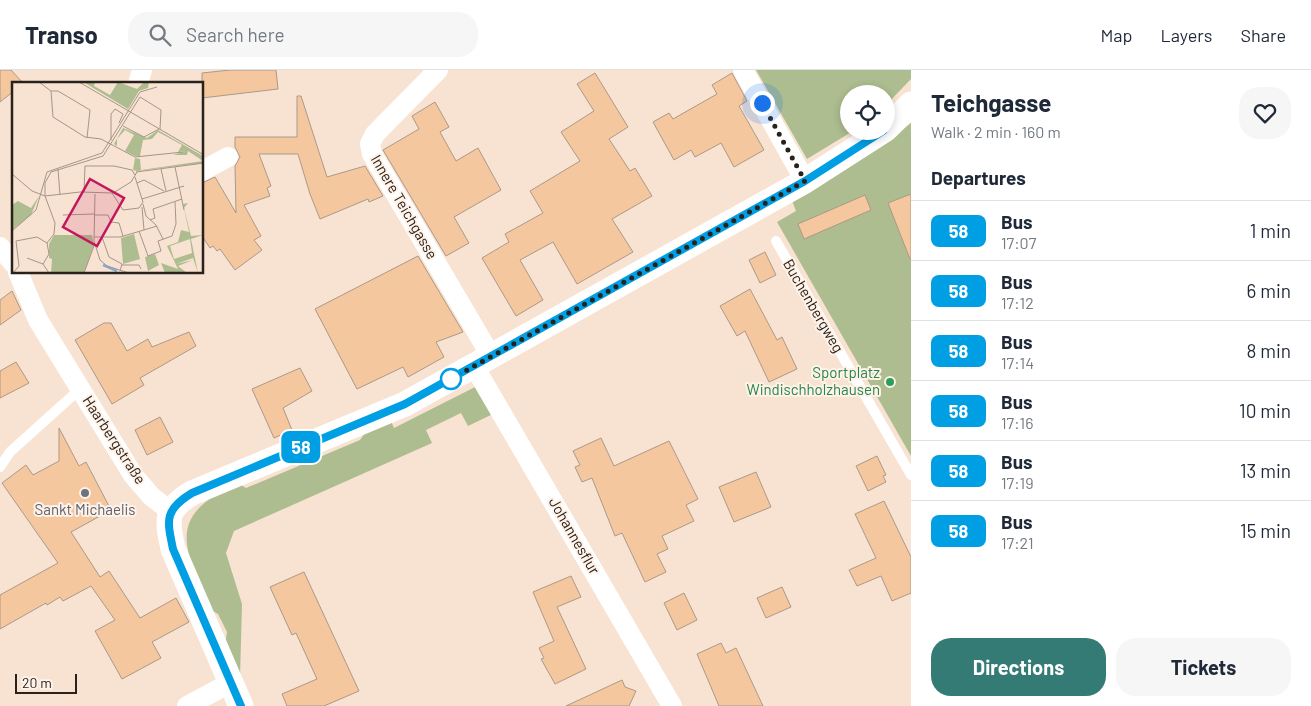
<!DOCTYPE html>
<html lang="en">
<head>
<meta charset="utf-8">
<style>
  :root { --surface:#fff; --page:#f6f6f7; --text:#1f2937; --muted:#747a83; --line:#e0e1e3; --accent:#347b75 }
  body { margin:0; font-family:Barlow,sans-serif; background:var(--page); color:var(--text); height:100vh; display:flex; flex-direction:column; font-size:19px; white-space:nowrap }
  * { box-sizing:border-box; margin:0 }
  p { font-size:16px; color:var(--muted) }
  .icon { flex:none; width:28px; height:28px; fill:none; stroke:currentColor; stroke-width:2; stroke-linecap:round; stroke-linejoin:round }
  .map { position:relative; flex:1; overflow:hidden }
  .side { display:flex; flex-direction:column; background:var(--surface); width:400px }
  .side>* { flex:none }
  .badge { padding:0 10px; border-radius:8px; font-size:18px; line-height:32px }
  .fabs { position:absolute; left:840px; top:15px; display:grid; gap:10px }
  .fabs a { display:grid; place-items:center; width:55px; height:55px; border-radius:50%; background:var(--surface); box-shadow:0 2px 8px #0003; font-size:25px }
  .scale { position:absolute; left:15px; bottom:12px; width:62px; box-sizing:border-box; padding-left:5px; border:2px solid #29211b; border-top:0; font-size:14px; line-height:18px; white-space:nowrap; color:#29211b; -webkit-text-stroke:4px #fff2e8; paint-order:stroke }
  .you { position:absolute; width:25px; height:25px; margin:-12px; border:4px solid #fff; border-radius:50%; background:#1a73e8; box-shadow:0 0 0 8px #1a73e833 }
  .map>.badge { position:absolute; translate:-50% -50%; box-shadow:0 0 0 2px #fff }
  h2 { padding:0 20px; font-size:19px; line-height:45px }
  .round { display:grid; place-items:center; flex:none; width:52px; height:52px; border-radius:20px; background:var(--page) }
  .head { display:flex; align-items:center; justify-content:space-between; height:85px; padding:0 20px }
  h1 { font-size:24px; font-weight:700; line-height:38px }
  .cta { display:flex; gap:10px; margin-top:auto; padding:10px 20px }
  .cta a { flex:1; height:58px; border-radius:20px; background:var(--accent); color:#fff; font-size:20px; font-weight:700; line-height:58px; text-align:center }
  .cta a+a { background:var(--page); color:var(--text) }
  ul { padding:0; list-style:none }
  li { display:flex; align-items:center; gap:15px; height:60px; padding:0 20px; border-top:1px solid var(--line) }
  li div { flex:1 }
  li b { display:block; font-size:19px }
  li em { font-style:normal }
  li .badge { min-width:55px; font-weight:700; text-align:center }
  header { display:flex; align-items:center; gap:30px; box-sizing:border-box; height:70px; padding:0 25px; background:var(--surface); border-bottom:1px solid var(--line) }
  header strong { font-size:24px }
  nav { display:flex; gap:28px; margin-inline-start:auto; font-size:18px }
  .search { width:350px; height:45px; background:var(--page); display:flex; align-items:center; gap:12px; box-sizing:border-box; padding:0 18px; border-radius:20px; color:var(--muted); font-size:19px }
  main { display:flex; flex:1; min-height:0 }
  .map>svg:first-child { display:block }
</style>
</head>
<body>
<header>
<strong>Transo</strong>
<div class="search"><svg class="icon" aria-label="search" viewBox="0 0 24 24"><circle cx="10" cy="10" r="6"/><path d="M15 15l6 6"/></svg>Search here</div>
<nav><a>Map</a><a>Layers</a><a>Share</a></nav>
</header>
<main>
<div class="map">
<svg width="911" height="636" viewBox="0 0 911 636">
  <rect width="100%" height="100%" fill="#f8e3d3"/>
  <g fill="#aebd8f">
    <polygon points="756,0 911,0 911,9 886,35 886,24 849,24 849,61 853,61 807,89"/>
    <polygon points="911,53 911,386 777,152 796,141 791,128 872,82"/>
    <path d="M479 315 495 343 468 356 461 343 426 360 432 373 234 461 226 483 242 534 240 608 225 574 227 562 218 544 211 540C185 479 163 447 238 413L246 418 360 370 367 360 390 349 394 358Z"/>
  </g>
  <g fill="#f4c79e" stroke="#ab9989">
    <polygon points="0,0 11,0 23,13 14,14 14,21 0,32"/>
    <polygon points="230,0 276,0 278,19 202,28 202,3"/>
    <polygon points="595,3 628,57 609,69 630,101 635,98 652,126 612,149 633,182 577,214 553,172 520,190 543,230 516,246 482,188 509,172 505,164 543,143 530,121 580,91 561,62 594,41 577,14"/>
    <polygon points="732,3 747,31 739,36 764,80 734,97 721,73 695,87 691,80 674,90 653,52 669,43 673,49 717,24 712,15"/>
    <polygon points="297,26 301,26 327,107 365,96 383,126 369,132 368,129 320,149 310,124 298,84 259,84 271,116 267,118 270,126 244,135 261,166 254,170 262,180 235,200 220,179 217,181 213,176 210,178 202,166 202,113 215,107 236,143 235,96 240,87 235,77 235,67 297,67"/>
    <polygon points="435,32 449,57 440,62 456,91 478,78 501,120 454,147 469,173 446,186 383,80 419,59 412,46"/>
    <polygon points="911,124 911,189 910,189 888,133"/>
    <polygon points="865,125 871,140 804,169 798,154"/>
    <polygon points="765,182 776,205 760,213 749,190"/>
    <polygon points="418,186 463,262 436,272 444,287 408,307 403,297 357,319 315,239"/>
    <polygon points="750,219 777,270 782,267 797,299 769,312 745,261 737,266 720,236"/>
    <polygon points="12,221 21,240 0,255 0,230"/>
    <polygon points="104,253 111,253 127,281 148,269 152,277 189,262 196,276 140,308 144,315 112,334 75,270"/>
    <polygon points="16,292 29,313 0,328 0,301"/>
    <polygon points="300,298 312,321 283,338 292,360 274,368 252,319"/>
    <polygon points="160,347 173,372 147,385 135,360"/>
    <polygon points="59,358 79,396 86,392 111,440 71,462 100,507 109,501 140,548 176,528 189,552 152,572 161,588 122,609 95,561 115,550 91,516 63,531 60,527 47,535 46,533 0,559 0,525 58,493 2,413 26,395 33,405 59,391"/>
    <polygon points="601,368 614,396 669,371 698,429 686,435 694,451 662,466 668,479 657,484 666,502 645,512 622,463 615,466 592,408 582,412 575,397 580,395 573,381"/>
    <polygon points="877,386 886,405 883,406 886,412 868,421 856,396"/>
    <polygon points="756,402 771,437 734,452 719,417"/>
    <polygon points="884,431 911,487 911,523 892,531 881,506 857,516 849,500 876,488 855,444"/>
    <polygon points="304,502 359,621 324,636 287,636 282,624 317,609 296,563 292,565 270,517"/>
    <polygon points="571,506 581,527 557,537 586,599 555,614 541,589 544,588 539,578 554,571 533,522"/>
    <polygon points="782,517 791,537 766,548 757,528"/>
    <polygon points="684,523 697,550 677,560 664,533"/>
    <polygon points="721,573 726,583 736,578 763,636 719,636 697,584"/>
    <polygon points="622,610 625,617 636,621 629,636 566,636"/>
  </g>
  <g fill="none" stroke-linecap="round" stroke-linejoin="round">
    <g stroke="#fff" stroke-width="10">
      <polyline points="776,171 911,405"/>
      <polyline points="0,397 10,382 80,319"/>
    </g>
    <g stroke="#fff" stroke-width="20">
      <polyline points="438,0 375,64 370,74 372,84 491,286"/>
      <polyline points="743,0 805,111"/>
      <polyline points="138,14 142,0"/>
      <polyline points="202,101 228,87"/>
      <polyline points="0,177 14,194"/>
      <polyline points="18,202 38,250 133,405 151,426 170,441"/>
      <polyline points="474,296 672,636"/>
      <polyline points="187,636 230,613"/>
    </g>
    <g stroke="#fff" stroke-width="25">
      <polyline points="886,59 911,34"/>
      <path d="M241 636 173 479C167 450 164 440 192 423L405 334 805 111 883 61"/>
    </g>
  </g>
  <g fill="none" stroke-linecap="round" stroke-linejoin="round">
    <g stroke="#fff" stroke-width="11">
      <path id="line" d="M241 636 173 479C167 450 164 440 192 423L405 334 805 111 883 61"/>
    </g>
    <use href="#line" stroke="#009ee3" stroke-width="8"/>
    <polyline stroke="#29211b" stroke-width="5" stroke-dasharray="0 9" points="451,309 805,111 762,33"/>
  </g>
  <circle fill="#fff" stroke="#009ee3" stroke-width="2.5" cx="451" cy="309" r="10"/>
  <circle fill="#2e9e5b" stroke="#fff2e8" stroke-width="2" cx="890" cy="312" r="5"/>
  <circle fill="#6b7280" stroke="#fff2e8" stroke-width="2" cx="85" cy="423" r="5"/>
  <g text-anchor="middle" stroke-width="4" stroke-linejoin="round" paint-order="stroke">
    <g font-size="15" fill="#29211b" stroke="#fff2e8">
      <text transform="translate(404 137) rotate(60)" y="5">Innere Teichgasse</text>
      <text transform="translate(813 236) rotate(60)" y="5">Buchenbergweg</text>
      <text transform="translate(114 370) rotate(57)" y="5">Haarbergstraße</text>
      <text transform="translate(574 466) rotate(60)" y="5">Johannesflur</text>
    </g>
    <g font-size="15" fill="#27864d" stroke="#fff2e8" text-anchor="end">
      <text x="880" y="308">Sportplatz<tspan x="880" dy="17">Windischholzhausen</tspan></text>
    </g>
    <g font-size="15" fill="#5b616d" stroke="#fff2e8">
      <text x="85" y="445">Sankt Michaelis</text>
    </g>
  </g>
  <g transform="translate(12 12)">
    <rect width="191" height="191" fill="#f8e3d3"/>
    <path d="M77 0H83L82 4 98 13 106 0 125 7 132 0H137L136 6 127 9 116 27 73 1ZM111 46 135 56 146 48 191 74V81L125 89 121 88 123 76 128 77 129 88 191 79 176 69 175 73H161L173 69 166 70 170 63 146 50 140 57 131 58 128 74H123L113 69 122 53 113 48 105 57V64L102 62ZM27 114 19 133 0 148V123L6 119 19 126ZM176 121 172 126 179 154 191 153 179 157 186 191 181 176 164 182 181 178 166 184 175 191H153L149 181 166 187 155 164 166 160 169 148 177 150 171 122ZM178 157 180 171 162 177 158 164ZM122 152 128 177 111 182 109 156ZM42 153H80L82 163 72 191H39L40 177 37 176V162ZM143 172 147 183 136 189 133 175Z" fill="#aebd8f" fill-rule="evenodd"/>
    <path fill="none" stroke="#84add6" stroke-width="2.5" d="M91 183 105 189"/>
    <path fill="none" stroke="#a59589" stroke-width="1" d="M27 0 39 9 41 35 73 55 89 57 123 75 171 70M67 0 192 73M39 9H46L78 28 75 56M111 44 132 55 147 47M99 58V32L103 27 111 32 107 41M163 85 172 128M46 87 48 113M149 87 154 109M124 90 192 81M0 92 20 109 33 114V101L39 90 91 74 128 15 149 28 148 47M125 101 132 98 152 109M72 110 73 84H102L120 88 123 93M100 111 111 128 127 126 131 120 123 95M83 112 82 159 88 178 95 184 117 191M130 117 172 104M131 122 134 134 144 143 151 157M130 125 132 148 145 144M51 133 82 132M82 133H96L99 140 107 141 111 154M138 138 143 136 141 127 170 117M0 149 24 128 35 90 90 71 128 10 145 5M127 149 136 174 149 169 146 159 160 154 164 142 163 120M82 155H108L132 148M90 155 97 175 110 182 108 189M4 159 25 155 35 161 37 172 31 182 37 191M35 161 42 152 43 141 33 114 68 110 101 111 119 100 125 90M15 176 31 182M110 183H127L129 187M1 191 7 184 4 159M72 191 82 164"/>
    <path fill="#c2185b" fill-opacity="0.15" stroke="#c2185b" stroke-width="2.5" d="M78 97 112 116 85 164 51 145Z"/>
    <rect width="191" height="191" fill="none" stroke="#29211b" stroke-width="2.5"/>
  </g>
</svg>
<div class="fabs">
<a><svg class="icon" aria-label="locate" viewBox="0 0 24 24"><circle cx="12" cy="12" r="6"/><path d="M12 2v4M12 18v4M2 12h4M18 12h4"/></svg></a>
</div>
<div class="scale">20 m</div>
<div class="you" style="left:762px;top:33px"></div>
<b class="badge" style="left:301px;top:377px;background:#009ee3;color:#fff">58</b>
</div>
<section class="side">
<div class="head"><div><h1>Teichgasse</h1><p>Walk · 2 min · 160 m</p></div><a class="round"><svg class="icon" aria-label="heart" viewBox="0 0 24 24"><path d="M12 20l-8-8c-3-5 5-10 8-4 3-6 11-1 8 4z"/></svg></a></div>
<h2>Departures</h2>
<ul>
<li><span class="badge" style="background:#009ee3;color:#fff">58</span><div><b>Bus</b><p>17:07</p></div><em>1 min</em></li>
<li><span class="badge" style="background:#009ee3;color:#fff">58</span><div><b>Bus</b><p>17:12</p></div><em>6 min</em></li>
<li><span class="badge" style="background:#009ee3;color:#fff">58</span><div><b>Bus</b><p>17:14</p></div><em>8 min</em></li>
<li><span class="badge" style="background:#009ee3;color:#fff">58</span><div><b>Bus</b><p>17:16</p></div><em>10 min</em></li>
<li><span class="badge" style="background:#009ee3;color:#fff">58</span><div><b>Bus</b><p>17:19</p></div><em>13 min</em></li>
<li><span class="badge" style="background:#009ee3;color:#fff">58</span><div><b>Bus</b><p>17:21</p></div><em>15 min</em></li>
</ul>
<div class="cta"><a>Directions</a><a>Tickets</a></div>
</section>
</main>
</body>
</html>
